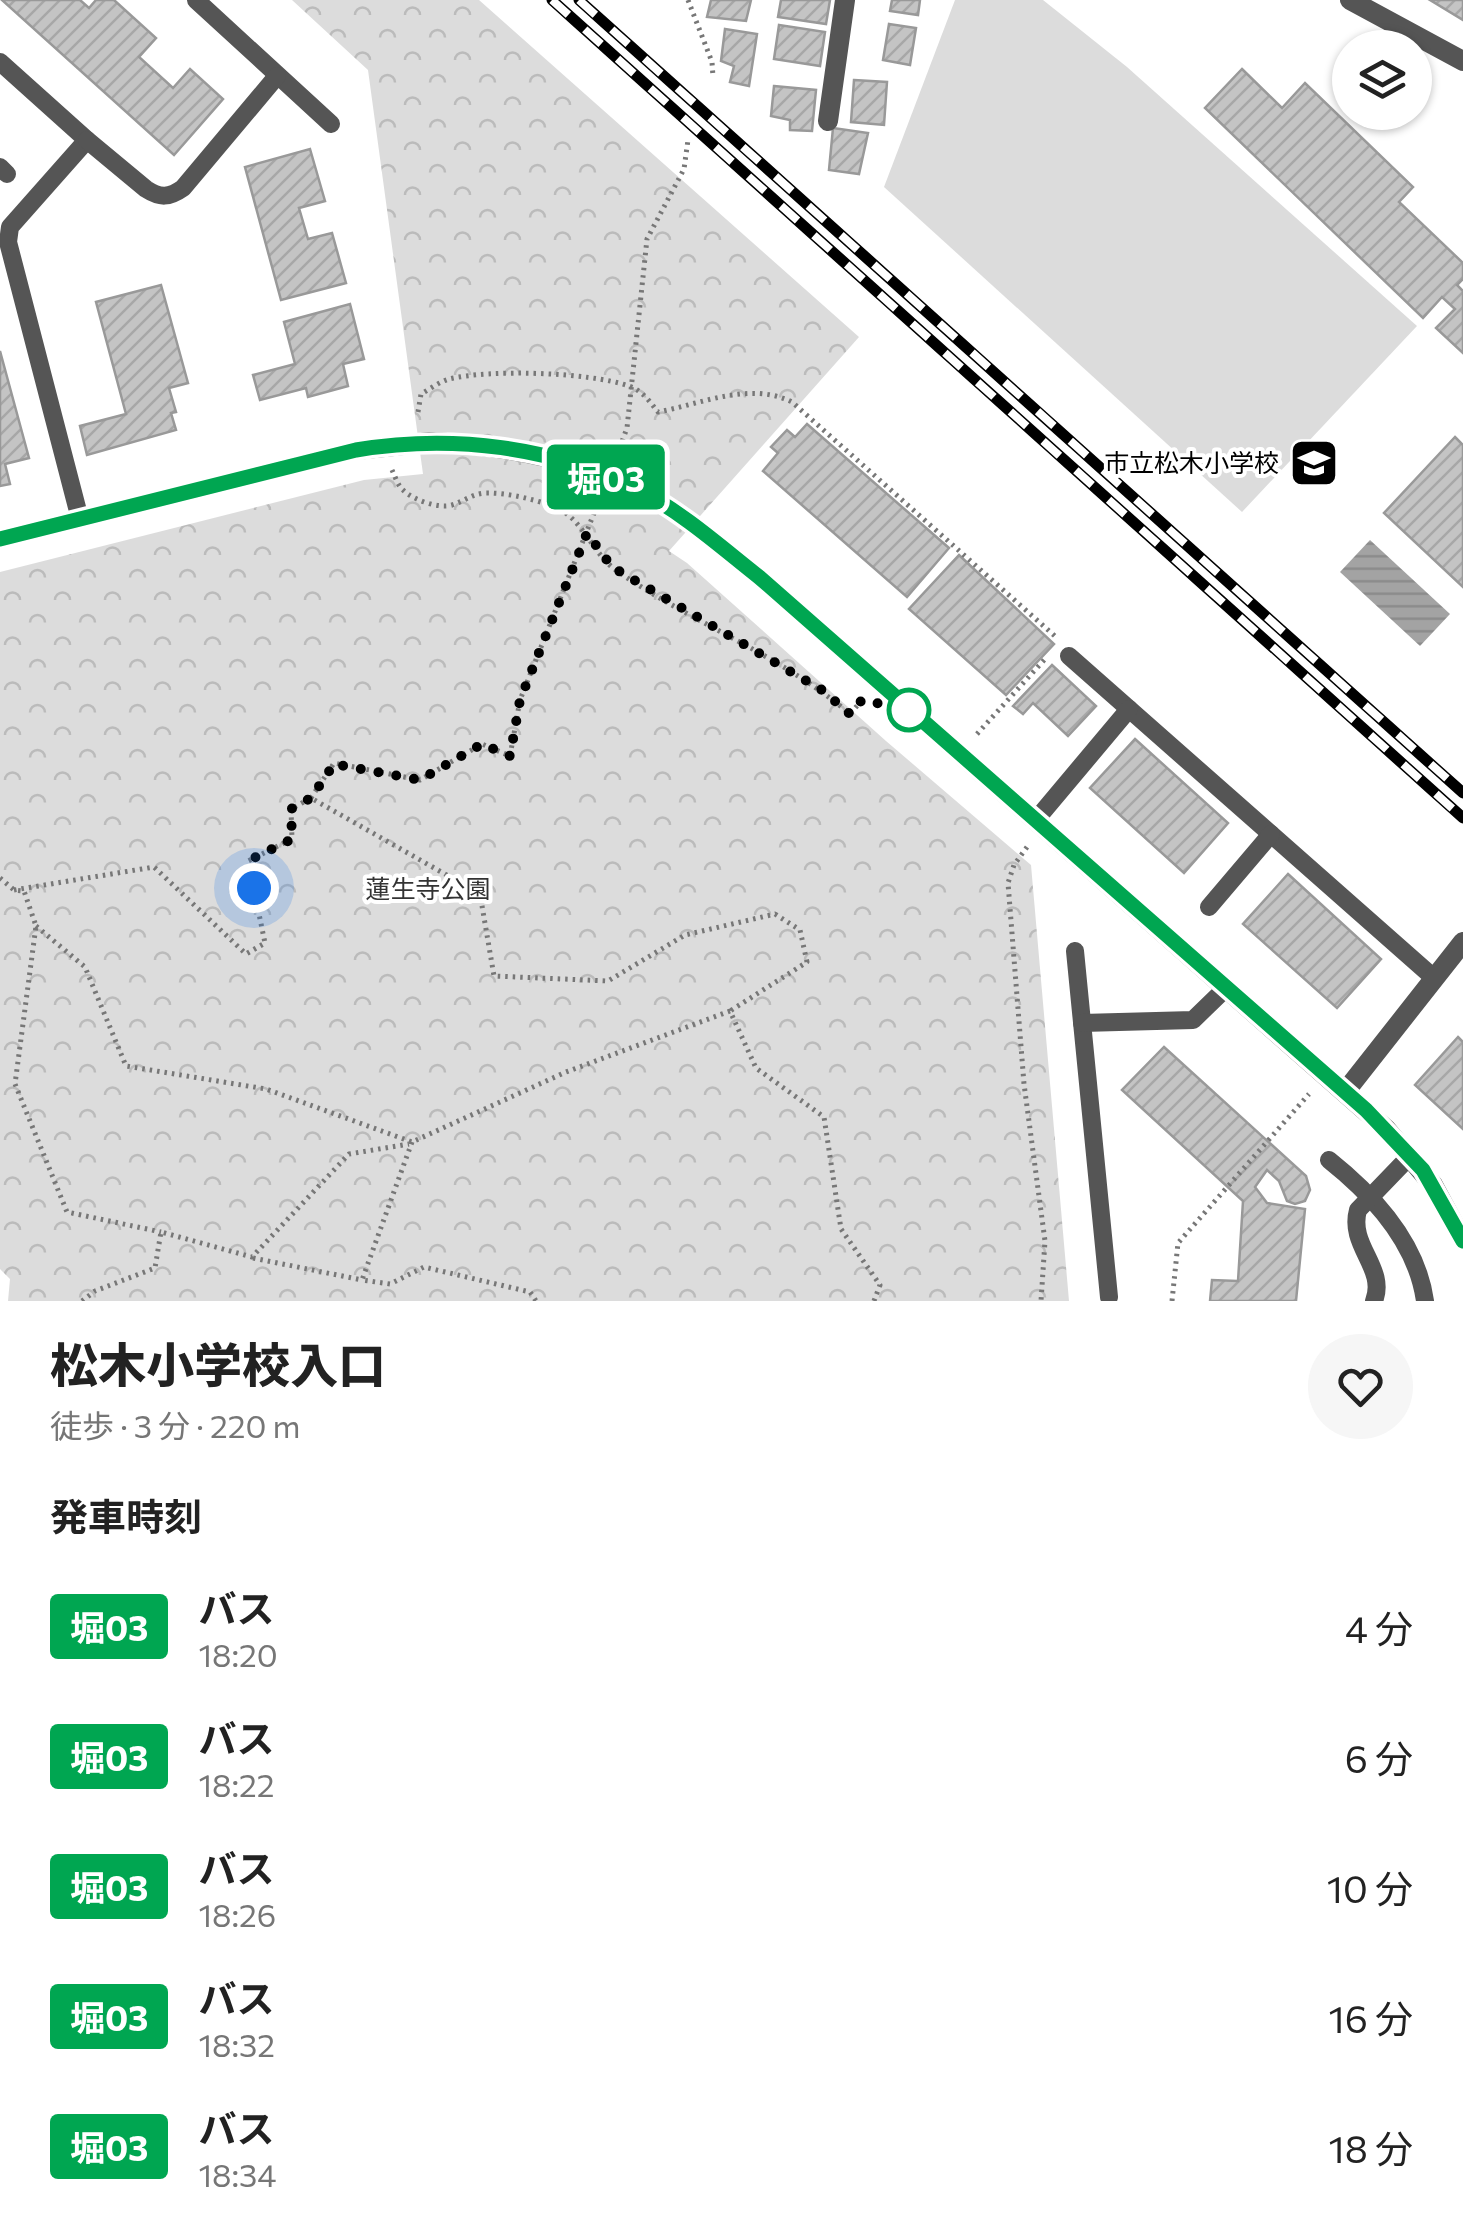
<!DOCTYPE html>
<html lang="ja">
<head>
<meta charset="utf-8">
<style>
  :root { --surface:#fff; --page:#f6f6f6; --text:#222; --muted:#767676 }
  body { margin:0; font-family:Commissioner,"Noto Sans JP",sans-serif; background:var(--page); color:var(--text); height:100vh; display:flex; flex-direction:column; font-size:38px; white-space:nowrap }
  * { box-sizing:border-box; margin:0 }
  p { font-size:32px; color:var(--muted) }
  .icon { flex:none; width:55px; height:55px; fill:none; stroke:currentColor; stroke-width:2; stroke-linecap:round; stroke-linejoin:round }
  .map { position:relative; height:1301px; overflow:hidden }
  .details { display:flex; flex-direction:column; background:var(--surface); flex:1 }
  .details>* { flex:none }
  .badge { padding:0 20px; border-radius:8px; font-size:35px; line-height:65px }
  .controls { position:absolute; left:1332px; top:30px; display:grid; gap:20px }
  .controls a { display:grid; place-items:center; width:100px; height:100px; border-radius:50%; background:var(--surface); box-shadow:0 2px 8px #0004; font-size:50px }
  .you { position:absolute; width:50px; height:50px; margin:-25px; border:8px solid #fff; border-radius:50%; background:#1a73e8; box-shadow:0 0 0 15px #1a73e833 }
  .map>.badge { position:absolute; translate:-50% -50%; box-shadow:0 0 0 5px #fff }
  h2 { padding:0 50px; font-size:38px; line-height:90px }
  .round { display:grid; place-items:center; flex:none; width:105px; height:105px; border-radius:52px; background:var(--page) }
  .headline { display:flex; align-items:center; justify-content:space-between; height:170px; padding:0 50px }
  h1 { font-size:48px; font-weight:800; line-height:75px }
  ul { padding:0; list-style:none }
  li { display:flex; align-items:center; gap:30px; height:130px; padding:0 50px }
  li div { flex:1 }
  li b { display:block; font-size:38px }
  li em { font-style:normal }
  li .badge { min-width:110px; font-weight:700; text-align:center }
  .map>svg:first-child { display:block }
</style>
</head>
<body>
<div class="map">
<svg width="1463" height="1301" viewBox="0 0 1463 1301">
  <defs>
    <pattern id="park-crowns" width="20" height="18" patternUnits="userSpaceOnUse" patternTransform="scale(2.5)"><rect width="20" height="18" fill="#dcdcdc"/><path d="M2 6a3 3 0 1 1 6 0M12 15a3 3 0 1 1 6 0" fill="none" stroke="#bbb"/></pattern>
    <pattern id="water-rules" width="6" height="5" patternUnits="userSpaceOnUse" patternTransform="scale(2.5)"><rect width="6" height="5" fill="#a3a3a3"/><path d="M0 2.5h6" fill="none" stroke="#8b8b8b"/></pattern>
    <pattern id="building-hatch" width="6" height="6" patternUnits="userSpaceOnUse" patternTransform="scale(2.5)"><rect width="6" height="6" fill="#c4c4c4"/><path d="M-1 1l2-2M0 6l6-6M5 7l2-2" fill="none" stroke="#a7a7a7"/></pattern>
  </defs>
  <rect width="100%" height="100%" fill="#fff"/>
  <polygon fill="url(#park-crowns)" points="292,0 479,0 859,337 669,551 687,563 886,741 1031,865 1069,1301 8,1301 10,1279 0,1269 0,572 364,480 423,474 368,70"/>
  <polygon fill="#dcdcdc" points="955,0 1043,0 1127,67 1417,326 1242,512 884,187"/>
  <polygon fill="url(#water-rules)" points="1370,540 1450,614 1420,646 1340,572"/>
  <g fill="url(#building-hatch)" stroke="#999" stroke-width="2.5">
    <polygon points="2,0 80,0 89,8 96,0 114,0 156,38 139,57 173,88 190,69 223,99 174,155"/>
    <polygon points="711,0 751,0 746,21 707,17"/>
    <polygon points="781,0 830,0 826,24 778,17"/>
    <polygon points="892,0 920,0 918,15 890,11"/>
    <polygon points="1430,0 1463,0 1463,20"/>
    <polygon points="889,24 916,28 910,65 883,60"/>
    <polygon points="779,25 825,32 820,66 774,59"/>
    <polygon points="725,29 757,34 749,86 730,82 734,66 721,61"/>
    <polygon points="1242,69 1282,108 1305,83 1413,187 1399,202 1463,263 1463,279 1457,285 1463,291 1463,353 1436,328 1455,309 1442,297 1423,318 1205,108"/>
    <polygon points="854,80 887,82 884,125 851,122"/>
    <polygon points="774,86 816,90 812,131 790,130 790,120 771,116"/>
    <polygon points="833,128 868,133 859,174 829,170"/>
    <polygon points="310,149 325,201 299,208 308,239 332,233 346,283 281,300 245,167"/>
    <polygon points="161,285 188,383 169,388 176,412 171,413 176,430 87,455 80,426 126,414 96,302"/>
    <polygon points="350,304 364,359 343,364 348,386 308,397 306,388 260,400 253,375 295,364 284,322"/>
    <polygon points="0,351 29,458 5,464 10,484 0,486"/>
    <polygon points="807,424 949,548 907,597 763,471 778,453 771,447 787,430 795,437"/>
    <polygon points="1455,437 1463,445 1463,587 1384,513"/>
    <polygon points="959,555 1054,644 1006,695 909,609"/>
    <polygon points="1052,665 1096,706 1068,736 1033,703 1023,714 1013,706"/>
    <polygon points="1135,739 1228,823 1184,873 1090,788"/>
    <polygon points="1288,874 1381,959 1337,1008 1243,924"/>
    <polygon points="1458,1037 1463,1042 1463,1129 1415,1085"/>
    <polygon points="1164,1047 1306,1176 1310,1190 1305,1201 1295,1204 1287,1201 1279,1181 1267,1170 1255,1187 1267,1203 1305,1209 1296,1301 1210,1301 1212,1280 1238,1281 1243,1201 1122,1090"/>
  </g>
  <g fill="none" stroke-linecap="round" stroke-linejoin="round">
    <g stroke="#777" stroke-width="5" stroke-dasharray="2.5 5" stroke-linecap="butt">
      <polyline points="688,0 712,62 713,77"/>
      <path d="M418 412 421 394C430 389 439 382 449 379 490 369 589 372 629 386 642 390 650 402 658 412 701 404 750 381 792 402L1056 637"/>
      <polyline points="617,455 627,428 647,239 684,169 688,140"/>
      <path d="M392 470C395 476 398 486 403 490 413 500 439 509 452 505 465 501 473 493 487 493 507 493 528 498 547 504 583 514 589 551 617 571 692 623 781 655 850 714L862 700"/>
      <polyline points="977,734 1045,659"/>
      <polyline points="311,798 334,763 420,780 482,744 510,756 520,700 600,498"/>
      <polyline points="1027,847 1014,865 1008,883 1024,1084 1045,1241 1041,1301"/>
      <polyline points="0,878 14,890 24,891 36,926 15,1084 67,1212 161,1232"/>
      <polyline points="14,890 154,867 246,954 265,943 248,861 292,839 291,809 311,798 480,894 494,976 608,981 685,935 775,914 800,930 807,962 730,1011"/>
      <polyline points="36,926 85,967 126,1066 266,1089 412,1142 566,1072 730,1011 756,1068 824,1117 841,1229 880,1285 874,1301"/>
      <polyline points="412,1142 362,1280 390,1284 424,1267 530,1292 536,1301"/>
      <polyline points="253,1258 362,1280"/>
      <polyline points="82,1301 95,1291 155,1268 161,1232 252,1257 349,1154 409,1144"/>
      <polyline points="1172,1301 1178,1243 1309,1094"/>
    </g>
    <g stroke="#555" stroke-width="18">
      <polyline points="196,0 331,124"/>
      <polyline points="0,62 87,140 10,227 8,242 80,519"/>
      <path d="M87 140 146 189C160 198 169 198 183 188L277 76"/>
      <polyline points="0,167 7,174"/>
      <polyline points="1069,656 1434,978"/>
      <polyline points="1035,821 1129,709"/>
      <polyline points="1209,907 1271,834"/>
      <polyline points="1075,951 1109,1297"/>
      <polyline points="1082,1023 1193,1020 1227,987"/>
      <path d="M1329 1160C1373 1195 1417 1243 1425 1301"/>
      <path d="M1374 1301C1387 1268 1348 1246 1358 1210L1410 1156"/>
    </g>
    <polyline stroke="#555" stroke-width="20" points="828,121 845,0"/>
    <g stroke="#555" stroke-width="20">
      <polyline points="1350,0 1463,61"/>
      <polyline points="0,539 356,450 431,442"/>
      <polyline points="759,577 1386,1129 1433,1185 1463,1241"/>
      <polyline points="1345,1092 1463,942"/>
    </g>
    <g stroke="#000" stroke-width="11">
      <g id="rail">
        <polyline points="552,0 1463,818"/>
        <polyline points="579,0 1463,793"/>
      </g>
    </g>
    <use href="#rail" stroke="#fff" stroke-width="8" stroke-dasharray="22" stroke-linecap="butt"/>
    <path stroke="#555" stroke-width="20" d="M431 442C503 445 576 458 640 491 684 513 721 547 759 577"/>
  </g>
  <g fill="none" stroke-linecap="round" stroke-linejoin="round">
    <g stroke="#fff" stroke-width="22">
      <path id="line" d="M0 539 356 450C451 434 554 446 641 491 684 514 721 547 759 577L1366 1110 1423 1170 1463 1241"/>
    </g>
    <use href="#line" stroke="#00a651" stroke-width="15"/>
    <polyline stroke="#000" stroke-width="10" stroke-dasharray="0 18" points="254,888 248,861 292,839 291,809 311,798 334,764 420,780 482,744 510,756 520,700 587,533 612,567 822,690 850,714 862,700 909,710"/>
  </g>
  <defs>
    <g id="school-square" transform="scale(2.5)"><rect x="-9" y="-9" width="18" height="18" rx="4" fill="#000" stroke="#fff"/><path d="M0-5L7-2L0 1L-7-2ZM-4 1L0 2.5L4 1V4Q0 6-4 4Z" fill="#fff"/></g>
  </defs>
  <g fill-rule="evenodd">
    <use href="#school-square" x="1314" y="463"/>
  </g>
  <circle fill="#fff" stroke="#00a651" stroke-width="5" cx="909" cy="710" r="20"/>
  <g text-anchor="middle" stroke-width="8" stroke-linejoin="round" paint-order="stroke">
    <g font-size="25" fill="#000" stroke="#fff" text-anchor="end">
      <text x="1279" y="472">市立松木小学校</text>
    </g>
    <g font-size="25" fill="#333" stroke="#fff">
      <text x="428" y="898">蓮生寺公園</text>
    </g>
  </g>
</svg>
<div class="controls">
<a><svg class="icon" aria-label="layers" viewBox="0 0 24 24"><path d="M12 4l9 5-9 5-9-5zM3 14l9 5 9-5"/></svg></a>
</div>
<div class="you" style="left:254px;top:888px"></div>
<b class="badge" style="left:606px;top:477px;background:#00a651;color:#fff">堀03</b>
</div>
<section class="details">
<div class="headline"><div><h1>松木小学校入口</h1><p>徒歩 · 3 分 · 220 m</p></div><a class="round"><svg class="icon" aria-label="heart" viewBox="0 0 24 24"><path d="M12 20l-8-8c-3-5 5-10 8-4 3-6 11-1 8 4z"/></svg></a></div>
<h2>発車時刻</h2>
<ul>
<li><span class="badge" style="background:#00a651;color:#fff">堀03</span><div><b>バス</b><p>18:20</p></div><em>4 分</em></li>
<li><span class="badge" style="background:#00a651;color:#fff">堀03</span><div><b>バス</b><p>18:22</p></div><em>6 分</em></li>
<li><span class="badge" style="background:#00a651;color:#fff">堀03</span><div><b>バス</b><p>18:26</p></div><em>10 分</em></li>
<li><span class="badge" style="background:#00a651;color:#fff">堀03</span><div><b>バス</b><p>18:32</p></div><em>16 分</em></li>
<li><span class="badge" style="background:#00a651;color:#fff">堀03</span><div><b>バス</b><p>18:34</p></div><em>18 分</em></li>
</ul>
</section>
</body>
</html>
